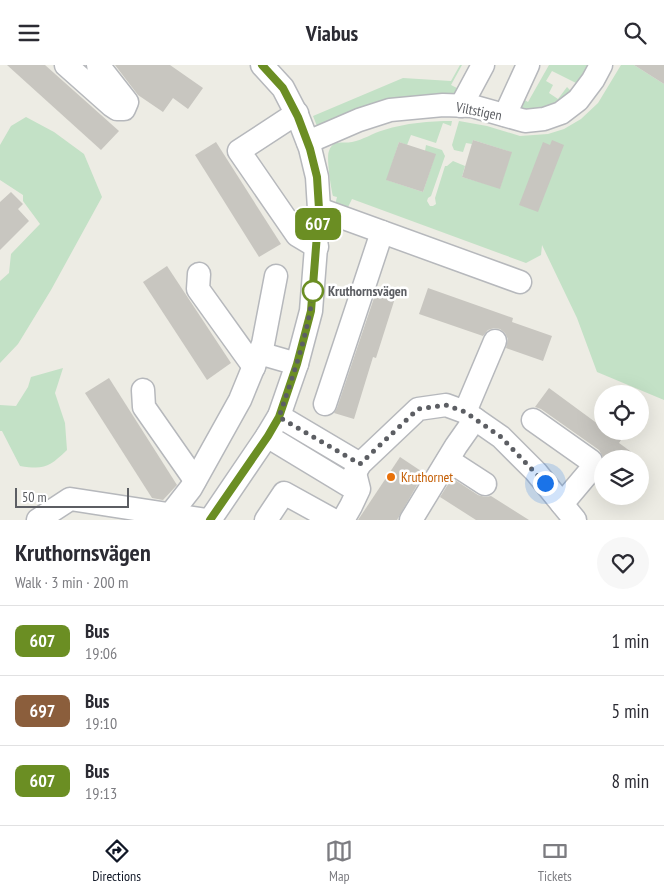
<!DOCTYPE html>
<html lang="en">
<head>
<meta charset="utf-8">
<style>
  :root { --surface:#fff; --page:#f7f7f7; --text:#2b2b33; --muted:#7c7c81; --line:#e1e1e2; --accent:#111827 }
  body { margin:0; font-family:"PT Sans Narrow",sans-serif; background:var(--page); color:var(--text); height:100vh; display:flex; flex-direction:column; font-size:19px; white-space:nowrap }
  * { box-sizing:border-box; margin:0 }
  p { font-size:16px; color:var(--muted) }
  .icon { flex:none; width:28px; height:28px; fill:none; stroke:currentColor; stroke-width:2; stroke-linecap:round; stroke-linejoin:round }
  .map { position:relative; height:455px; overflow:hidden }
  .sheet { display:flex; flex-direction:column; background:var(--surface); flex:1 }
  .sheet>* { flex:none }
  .badge { padding:0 10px; border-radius:8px; font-size:18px; line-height:32px }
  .controls { position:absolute; left:594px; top:320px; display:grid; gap:10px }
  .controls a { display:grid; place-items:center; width:55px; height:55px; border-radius:50%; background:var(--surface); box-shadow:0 5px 20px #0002; font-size:25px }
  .scale { position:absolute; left:15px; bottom:12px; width:114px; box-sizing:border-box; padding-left:5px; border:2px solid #5c5e63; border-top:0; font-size:14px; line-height:18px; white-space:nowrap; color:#5c5e63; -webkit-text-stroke:4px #fff; paint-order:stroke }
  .you { position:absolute; width:25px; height:25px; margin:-12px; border:4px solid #fff; border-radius:50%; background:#1a73e8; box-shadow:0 0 0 8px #1a73e833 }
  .map>.badge { position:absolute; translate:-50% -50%; box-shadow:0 0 0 2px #fff }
  .round { display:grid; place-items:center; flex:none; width:52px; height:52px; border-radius:26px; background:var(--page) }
  .overview { display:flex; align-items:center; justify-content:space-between; height:85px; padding:0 15px }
  h1 { font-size:24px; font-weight:700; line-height:38px }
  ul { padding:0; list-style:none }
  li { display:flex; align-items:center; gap:15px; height:70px; padding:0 15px; border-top:1px solid var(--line) }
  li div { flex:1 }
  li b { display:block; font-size:19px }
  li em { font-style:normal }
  li .badge { min-width:55px; font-weight:700; text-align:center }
  header { display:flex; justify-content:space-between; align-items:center; height:65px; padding:0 15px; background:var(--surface); font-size:22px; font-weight:700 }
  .tabs { display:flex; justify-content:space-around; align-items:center; height:70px; border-top:1px solid var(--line); background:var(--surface); font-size:14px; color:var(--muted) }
  .tabs a { display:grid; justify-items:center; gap:2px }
  .tabs .current { color:var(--accent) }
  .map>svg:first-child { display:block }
</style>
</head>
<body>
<header><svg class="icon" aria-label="menu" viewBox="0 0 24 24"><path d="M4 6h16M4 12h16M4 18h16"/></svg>Viabus<svg class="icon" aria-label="search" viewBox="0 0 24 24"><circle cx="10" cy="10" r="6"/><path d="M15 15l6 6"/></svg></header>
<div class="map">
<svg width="664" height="455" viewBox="0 0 664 455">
  <rect width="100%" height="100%" fill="#edece4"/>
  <g fill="#c3e1c6">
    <polygon points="460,0 462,0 451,20 461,25 456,32 320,61 317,61 313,51 403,13 451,16"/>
    <polygon points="549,0 593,0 578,19 552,6 546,16 553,20 549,28 558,34 567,22 572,27 570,34 526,49 519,42 519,32 528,37"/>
    <path d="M621 0H634L664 19V335L597 307 577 253 542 180 541 190 526 198 352 134 347 144 335 140 337 132 333 131C331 123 326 92 329 86 333 74 343 79 352 77 363 75 373 68 384 65 406 58 429 56 452 56L451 61 443 58 436 78 411 70 407 80 399 77 387 115 423 127 435 90 425 86 426 80 442 85 445 91 431 131 428 133 427 136 430 141H433L436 139 435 133 445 101H447L453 96 465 101 462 112 500 123 511 87 473 75 472 79 466 78 463 87 454 85 452 80 459 56 487 61 520 71 548 69 564 64 581 54 598 38Z"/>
    <polygon points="26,52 54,67 84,89 102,132 51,225 18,279 0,298 0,216 9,208 11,189 40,159 23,136 23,130 0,115 0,80 11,61"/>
    <path d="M63 303 55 328 65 358 67 385C49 402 45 405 20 401L2 366H0V340L16 341 28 322 31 312Z"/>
  </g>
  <g fill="#c8c6c0">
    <polygon points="7,0 45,0 119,66 101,85"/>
    <polygon points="115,0 170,0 203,23 188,44 173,33 163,47 138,30"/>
    <polygon points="634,0 664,0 664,19"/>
    <polygon points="473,75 512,87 500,124 462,112"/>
    <polygon points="552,75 564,80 538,147 519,140 543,77 550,80"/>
    <polygon points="216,77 281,179 259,192 195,90"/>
    <polygon points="399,77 436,89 423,127 386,115"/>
    <polygon points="11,127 23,139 18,144 29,156 0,185 0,137"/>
    <polygon points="167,201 231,298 207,315 143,217"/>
    <polygon points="428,223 513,253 512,257 552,271 543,296 506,283 508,274 505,268 500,264 494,263 488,265 483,271 419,249"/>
    <polygon points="377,224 396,230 376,293 373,292 354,354 334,348 337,343"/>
    <polygon points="109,313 177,420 163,435 152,433 85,328"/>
    <polygon points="549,323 602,362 602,366 609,366 621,375 619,378 641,394 604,394 599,385 541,344 535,342"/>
    <polygon points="400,392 424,408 397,455 358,455"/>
    <polygon points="452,413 478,430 485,432 491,431 529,455 476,455 440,432"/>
  </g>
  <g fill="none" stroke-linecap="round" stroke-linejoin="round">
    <g stroke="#b6b8bc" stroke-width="25">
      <g id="minor">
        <polyline points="66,0 111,40 117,44 124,44 127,37 98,0"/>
        <polyline points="461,41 483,0"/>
        <polyline points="297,48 239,86 297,170 317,182"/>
        <polyline points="505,50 528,0"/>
        <polyline points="308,77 359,55 390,45 443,40 472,41 525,56 544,54 561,48 578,35 593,15 601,0"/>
        <polyline points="319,144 520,217"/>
        <polyline points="199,209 198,224 254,302"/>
        <polyline points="259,288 297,299"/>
        <polyline points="143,325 144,342 195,415"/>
        <polyline points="325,339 382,167"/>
        <polyline points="465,347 495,276"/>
        <polyline points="279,351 360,399"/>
        <polyline points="533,355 591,396 592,400 589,407 562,439"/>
        <polyline points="267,371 348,420 360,399 418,344 446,340 465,347 501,372 536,407 575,455"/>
        <polyline points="448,395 485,419"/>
        <polyline points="38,455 70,434 207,455"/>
        <polyline points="166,455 191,423 240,335 263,279 276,211"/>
        <polyline points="210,455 267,371 279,351 297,299 311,246 319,144 317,112 310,83 298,52 283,23 262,0"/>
        <polyline points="266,455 284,428 333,455"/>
        <polyline points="343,455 351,441 359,424 355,408"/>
        <polyline points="411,455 456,381 475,354"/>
      </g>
    </g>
    <use href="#minor" stroke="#fff" stroke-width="22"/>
  </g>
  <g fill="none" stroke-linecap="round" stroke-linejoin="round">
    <g stroke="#fff" stroke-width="11">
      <polyline id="line" points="210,455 268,371 279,352 297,299 311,246 319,144 317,112 310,84 298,52 283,23 262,0"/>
    </g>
    <use href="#line" stroke="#6b8e23" stroke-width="8"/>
    <path stroke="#5c5e63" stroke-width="5" stroke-dasharray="0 9" d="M313 226C308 270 293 310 279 352L360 399 418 344 446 340 465 347 501 372 545 418"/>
  </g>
  <circle fill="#fff" stroke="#6b8e23" stroke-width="2.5" cx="313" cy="226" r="10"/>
  <circle fill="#e8710a" stroke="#fff" stroke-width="2" cx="391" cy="412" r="5"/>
  <g text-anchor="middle" stroke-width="5" stroke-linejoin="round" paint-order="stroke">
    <g font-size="14" fill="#5c5e63" stroke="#fff">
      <text transform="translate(479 46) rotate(11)" y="5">Viltstigen</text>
    </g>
    <g font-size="14" font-weight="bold" fill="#5c5e63" stroke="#fff" text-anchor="start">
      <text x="328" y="231">Kruthornsvägen</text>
    </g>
    <g font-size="14" fill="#c56008" stroke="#fff" text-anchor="start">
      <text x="401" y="417">Kruthornet</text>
    </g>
  </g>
</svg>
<div class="controls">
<a><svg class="icon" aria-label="locate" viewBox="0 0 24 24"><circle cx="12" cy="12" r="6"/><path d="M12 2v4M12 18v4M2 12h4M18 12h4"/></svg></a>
<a><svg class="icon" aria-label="layers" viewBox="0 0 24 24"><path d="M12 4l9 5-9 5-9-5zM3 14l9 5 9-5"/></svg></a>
</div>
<div class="scale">50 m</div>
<div class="you" style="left:545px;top:418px"></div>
<b class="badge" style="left:318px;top:159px;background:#6b8e23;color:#fff">607</b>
</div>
<section class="sheet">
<div class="overview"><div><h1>Kruthornsvägen</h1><p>Walk · 3 min · 200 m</p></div><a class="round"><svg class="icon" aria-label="heart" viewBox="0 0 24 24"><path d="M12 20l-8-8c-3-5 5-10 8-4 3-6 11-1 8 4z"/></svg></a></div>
<ul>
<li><span class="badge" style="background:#6b8e23;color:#fff">607</span><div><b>Bus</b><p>19:06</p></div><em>1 min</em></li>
<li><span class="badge" style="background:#8b5e3c;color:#fff">697</span><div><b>Bus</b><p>19:10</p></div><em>5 min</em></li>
<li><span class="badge" style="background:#6b8e23;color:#fff">607</span><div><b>Bus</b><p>19:13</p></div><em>8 min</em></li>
</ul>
</section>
<nav class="tabs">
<a class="current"><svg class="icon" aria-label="directions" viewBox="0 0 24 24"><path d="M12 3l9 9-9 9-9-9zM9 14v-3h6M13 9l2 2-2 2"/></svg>Directions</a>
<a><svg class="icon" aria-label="map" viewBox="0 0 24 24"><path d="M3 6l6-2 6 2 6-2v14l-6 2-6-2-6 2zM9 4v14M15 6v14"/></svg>Map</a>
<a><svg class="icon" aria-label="tickets" viewBox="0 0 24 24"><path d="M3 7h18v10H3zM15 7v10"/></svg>Tickets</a>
</nav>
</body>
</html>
